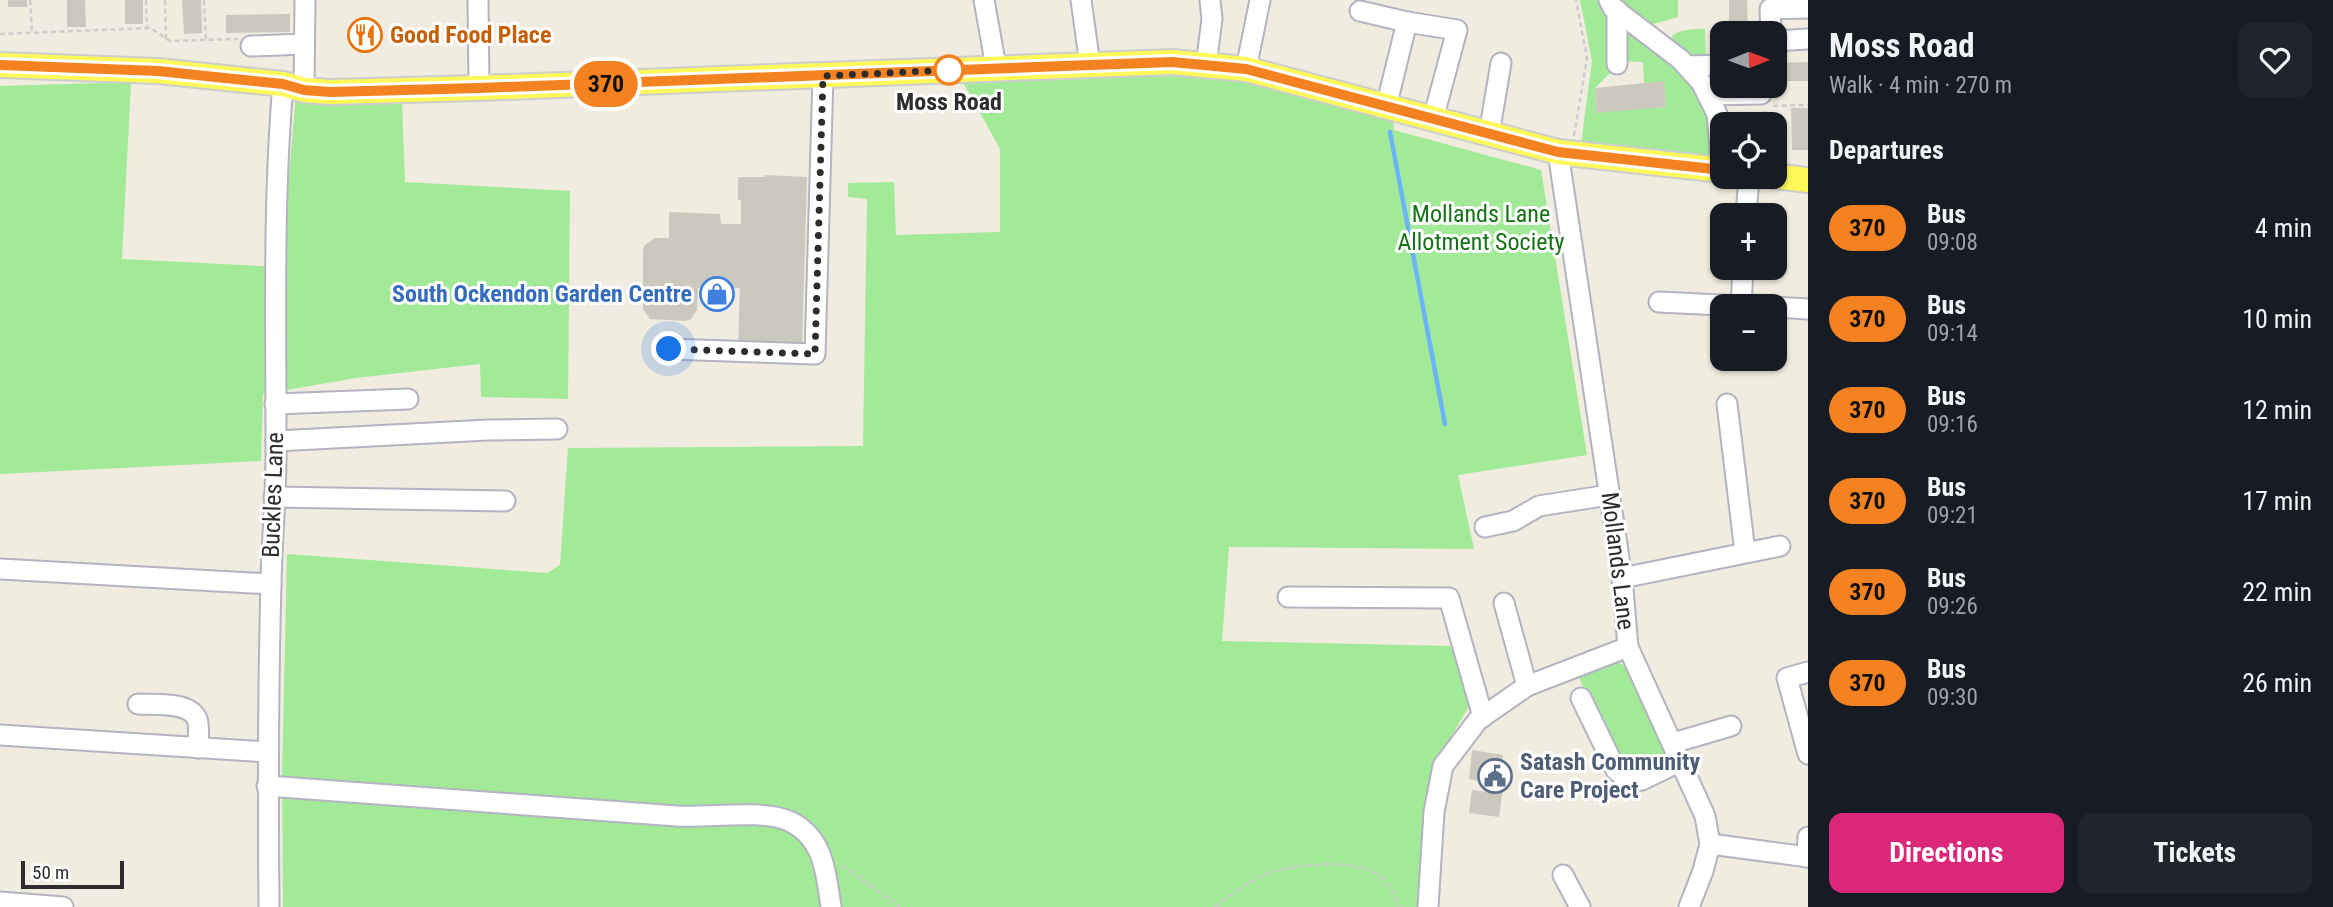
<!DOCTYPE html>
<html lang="en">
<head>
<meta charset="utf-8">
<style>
  :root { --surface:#171b24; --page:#20242c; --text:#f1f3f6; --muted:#9ea1a6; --accent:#db2777 }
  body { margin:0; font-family:"Roboto Condensed",sans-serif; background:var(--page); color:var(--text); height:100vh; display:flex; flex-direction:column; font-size:26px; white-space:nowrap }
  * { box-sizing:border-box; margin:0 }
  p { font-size:23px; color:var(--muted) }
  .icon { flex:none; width:38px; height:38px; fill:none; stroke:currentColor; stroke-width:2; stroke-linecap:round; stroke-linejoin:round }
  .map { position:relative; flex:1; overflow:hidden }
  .sheet { display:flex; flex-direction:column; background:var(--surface); width:525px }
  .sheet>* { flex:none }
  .badge { padding:0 14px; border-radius:23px; font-size:24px; line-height:46px }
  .needle { width:46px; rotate:89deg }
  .buttons { position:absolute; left:1710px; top:21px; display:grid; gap:14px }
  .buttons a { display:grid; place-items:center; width:77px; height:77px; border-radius:14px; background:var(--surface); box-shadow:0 2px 5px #0004; font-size:35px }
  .scale { position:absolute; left:21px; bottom:18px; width:103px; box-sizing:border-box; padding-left:7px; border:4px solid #2d2d2d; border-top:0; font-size:19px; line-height:24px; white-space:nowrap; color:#2d2d2d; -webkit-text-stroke:5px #fff; paint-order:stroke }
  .you { position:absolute; width:35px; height:35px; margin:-18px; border:5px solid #fff; border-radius:50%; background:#1a73e8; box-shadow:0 0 0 10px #1a73e833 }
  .map>.badge { position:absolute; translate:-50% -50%; box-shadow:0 0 0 4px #fff }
  h2 { padding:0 21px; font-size:26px; line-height:63px }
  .round { display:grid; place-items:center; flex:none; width:74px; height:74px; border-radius:14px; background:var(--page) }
  .headline { display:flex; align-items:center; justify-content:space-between; height:119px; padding:0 21px }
  h1 { font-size:33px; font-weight:700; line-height:52px }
  .cta { display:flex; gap:14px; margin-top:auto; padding:14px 21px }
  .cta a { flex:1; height:80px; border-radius:14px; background:var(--accent); color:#fff; font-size:28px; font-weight:700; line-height:80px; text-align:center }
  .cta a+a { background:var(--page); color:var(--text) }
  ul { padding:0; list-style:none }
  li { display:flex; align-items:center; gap:21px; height:91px; padding:0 21px }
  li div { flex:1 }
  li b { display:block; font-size:26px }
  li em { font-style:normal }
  li .badge { min-width:77px; font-weight:700; text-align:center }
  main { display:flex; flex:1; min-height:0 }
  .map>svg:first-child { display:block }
</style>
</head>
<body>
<main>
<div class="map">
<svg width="1808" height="907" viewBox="0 0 1808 907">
  <rect width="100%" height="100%" fill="#f0ecdf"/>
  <g fill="#a2ea98">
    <polygon points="1580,0 1600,0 1609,11 1612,71 1595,88 1596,112 1666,107 1664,82 1644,83 1643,62 1621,61 1625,33 1635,37 1685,76 1705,104 1716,138 1712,154 1702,158 1581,144 1592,61"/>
    <polygon points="1619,0 1678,0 1678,17 1646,26"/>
    <polygon points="1692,29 1705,29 1706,58 1693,58 1673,43 1672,36 1678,32"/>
    <polygon points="1234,74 1393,117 1394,130 1541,170 1587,455 1458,475 1474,549 1229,547 1222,641 1451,646 1469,706 1439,758 1425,907 283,907 282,775 287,554 547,573 560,565 568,448 863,446 867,199 848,197 848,183 894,182 896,235 1000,232 1000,149 959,75"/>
    <polygon points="131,82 122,259 281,267 296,94 402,101 405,182 570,191 568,399 481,397 480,364 356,378 263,394 261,461 0,474 0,86"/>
    <polygon points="1611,662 1620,663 1629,670 1668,760 1640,776 1625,769 1615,759 1578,675"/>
  </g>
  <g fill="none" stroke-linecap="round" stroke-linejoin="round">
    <polyline stroke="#6bb4f9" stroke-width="4.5" points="1390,132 1445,424"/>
  </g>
  <g fill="#cbc9be">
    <rect x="8" y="0" width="19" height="7"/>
    <polygon points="67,0 85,0 86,27 67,27"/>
    <rect x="125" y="0" width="18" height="24"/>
    <polygon points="182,0 201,0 202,33 184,34"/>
    <polygon points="1729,0 1747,0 1748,33 1729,33"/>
    <polygon points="290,14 290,32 226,33 226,15"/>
    <polygon points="1808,62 1808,81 1774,81 1774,63"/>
    <polygon points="1664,81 1666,107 1596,113 1595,88"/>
    <polygon points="1791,108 1808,108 1808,150 1792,150"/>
    <polygon points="765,175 807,177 802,346 738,345 740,288 698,288 697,310 691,319 686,321 650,319 643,309 643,250 645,245 655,238 669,238 669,212 720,214 721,224 741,224 741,200 738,200 738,177 765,177"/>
    <polygon points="1472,750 1503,755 1498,787 1503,788 1499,817 1469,813 1472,790 1487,792 1488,783 1469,779"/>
  </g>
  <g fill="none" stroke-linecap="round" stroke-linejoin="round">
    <g stroke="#b3b3c2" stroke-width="23">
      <g id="minor">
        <polyline points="478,0 479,88"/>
        <polyline points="984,0 996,67"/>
        <polyline points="1081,0 1090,65"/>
        <polyline points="1609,0 1613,8 1680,59 1701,82 1717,114 1722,170"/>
        <polyline points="1617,10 1617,64"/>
        <polyline points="1360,11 1407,22"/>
        <polyline points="1771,33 1770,9 1808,8"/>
        <polyline points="1774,41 1808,39"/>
        <polyline points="251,46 304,44"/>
        <polyline points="1206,65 1212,19 1210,0"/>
        <polyline points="1687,66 1722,65"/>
        <polyline points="1246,69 1260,0"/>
        <polyline points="304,90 305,0"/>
        <polyline points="1708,95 1761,94 1761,86"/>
        <polyline points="1386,107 1407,22 1457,30 1433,119"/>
        <polyline points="1489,134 1501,63"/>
        <polyline points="1746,215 1749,177"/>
        <polyline points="1743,268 1741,306 1748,306"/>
        <polyline points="1659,302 1741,306"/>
        <polyline points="1774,307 1808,309"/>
        <polyline points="669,349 815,354 823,76"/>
        <polyline points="275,404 408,399"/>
        <polyline points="1727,404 1745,552"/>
        <polyline points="276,441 488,430 557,429"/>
        <polyline points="274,497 505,501"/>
        <polyline points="1485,527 1513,521 1539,506 1609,495"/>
        <polyline points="0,569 271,584"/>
        <polyline points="1622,578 1780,546"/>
        <polyline points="1288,597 1449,598 1483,717"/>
        <polyline points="1504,603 1527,686"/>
        <polyline points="1628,647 1705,816 1710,844 1703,871 1689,907"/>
        <polyline points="1808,672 1787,678 1808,754"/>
        <path d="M1581 698 1616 770C1623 777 1632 782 1642 780L1681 761"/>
        <path d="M138 704C154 705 189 701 197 719 200 727 198 739 198 748"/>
        <polyline points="0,735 268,752"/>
        <polyline points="1673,743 1731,726"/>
        <path d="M267 786C404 796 541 806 677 816 709 818 761 809 789 821 824 837 826 873 831 907"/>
        <polyline points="1710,844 1808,857"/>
        <polyline points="1807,857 1808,837"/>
        <polyline points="1563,875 1580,907"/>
        <polyline points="0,902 63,907"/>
        <path d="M269 907C268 799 268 691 271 583 272 535 277 487 276 439 276 320 273 202 283 84"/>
        <polyline points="1428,907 1434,812 1443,766 1478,720 1527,686 1628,647 1622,578 1558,152"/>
      </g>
    </g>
    <g stroke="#cdcdcd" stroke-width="28">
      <g id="major">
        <polyline points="0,65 158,71 283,84 304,90 330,92 479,88 1172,62 1246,69 1558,152 1722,170"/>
        <polyline points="1774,176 1808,180"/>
      </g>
    </g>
    <g stroke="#cdcdcd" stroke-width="2.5" stroke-dasharray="5 3.5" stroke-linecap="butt">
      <polyline points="30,0 32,32"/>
      <polyline points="146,0 147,28"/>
      <polyline points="165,0 166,39"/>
      <polyline points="204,0 206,39"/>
      <polyline points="0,34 150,28 170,41 238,39"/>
      <polyline points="1773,106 1808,105"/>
      <polyline points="1764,124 1765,111"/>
      <polyline points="1574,136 1587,58 1576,0"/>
      <polyline points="842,865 900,907"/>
      <path d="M1215 907C1230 896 1248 881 1266 874 1291 864 1356 858 1378 875 1388 883 1395 895 1400 907"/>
    </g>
    <use href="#minor" stroke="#fff" stroke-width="19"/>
    <use href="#major" stroke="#fcf958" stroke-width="24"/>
  </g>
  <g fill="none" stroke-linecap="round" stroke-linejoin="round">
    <g stroke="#fff" stroke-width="16">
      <polyline id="line" points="0,65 158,71 283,84 304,90 330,92 479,88 1172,62 1246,69 1558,152 1722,170"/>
    </g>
    <use href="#line" stroke="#f58220" stroke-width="10"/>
    <polyline stroke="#2d2d2d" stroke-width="7" stroke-dasharray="0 12.6" points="669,349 815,354 823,76 949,70"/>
  </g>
  <defs>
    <g id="restaurant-ring" transform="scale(1.75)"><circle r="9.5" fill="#fff" stroke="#e8710a" stroke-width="1.5"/><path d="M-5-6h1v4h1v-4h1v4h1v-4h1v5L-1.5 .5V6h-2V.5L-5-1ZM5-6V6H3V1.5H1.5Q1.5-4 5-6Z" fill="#e8710a"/></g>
    <g id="shop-ring" transform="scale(1.75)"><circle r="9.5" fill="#fff" stroke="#3f7fe0" stroke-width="1.5"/><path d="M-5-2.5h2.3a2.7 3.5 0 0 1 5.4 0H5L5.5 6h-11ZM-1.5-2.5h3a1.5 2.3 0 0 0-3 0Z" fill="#3f7fe0"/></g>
    <g id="civic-ring" transform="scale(1.75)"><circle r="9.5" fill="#fff" stroke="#5c6f8a" stroke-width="1.5"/><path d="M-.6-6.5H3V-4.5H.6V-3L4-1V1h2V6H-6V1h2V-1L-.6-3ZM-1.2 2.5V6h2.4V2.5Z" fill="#5c6f8a"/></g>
  </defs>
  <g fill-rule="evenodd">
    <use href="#restaurant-ring" x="365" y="35"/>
    <use href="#shop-ring" x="717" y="294"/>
    <use href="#civic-ring" x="1495" y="776"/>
  </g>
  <circle fill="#fff" stroke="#f58220" stroke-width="3.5" cx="949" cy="70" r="14"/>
  <g text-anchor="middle" stroke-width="6" stroke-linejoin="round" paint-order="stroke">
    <g font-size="24" font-weight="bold" fill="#c56008" stroke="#fff" text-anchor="start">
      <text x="390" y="43">Good Food Place</text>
    </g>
    <g font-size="24" font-weight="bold" fill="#2d2d2d" stroke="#fff">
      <text x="949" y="110">Moss Road</text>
    </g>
    <g font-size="24" fill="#157316" stroke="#fff">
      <text x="1481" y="222">Mollands Lane<tspan x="1481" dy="28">Allotment Society</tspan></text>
    </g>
    <g font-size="24" font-weight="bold" fill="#366cbe" stroke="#fff" text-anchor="end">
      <text x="692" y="302">South Ockendon Garden Centre</text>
    </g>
    <g font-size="24" fill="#2d2d2d" stroke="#fff">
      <text transform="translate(273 495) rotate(-88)" y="8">Buckles Lane</text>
      <text transform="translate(1618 561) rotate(83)" y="8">Mollands Lane</text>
    </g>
    <g font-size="24" font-weight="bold" fill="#4e5e75" stroke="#fff" text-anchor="start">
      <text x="1520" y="770">Satash Community<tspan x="1520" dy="28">Care Project</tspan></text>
    </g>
  </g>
</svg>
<div class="buttons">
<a><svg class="needle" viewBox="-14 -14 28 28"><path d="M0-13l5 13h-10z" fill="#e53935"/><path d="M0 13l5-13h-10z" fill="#9ea1a6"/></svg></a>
<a><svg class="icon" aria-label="locate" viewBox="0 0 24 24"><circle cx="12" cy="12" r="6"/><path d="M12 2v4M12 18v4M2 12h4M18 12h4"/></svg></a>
<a>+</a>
<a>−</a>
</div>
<div class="scale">50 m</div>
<div class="you" style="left:669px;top:349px"></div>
<b class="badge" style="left:606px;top:84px;background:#f58220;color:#111">370</b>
</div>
<section class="sheet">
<div class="headline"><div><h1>Moss Road</h1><p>Walk · 4 min · 270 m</p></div><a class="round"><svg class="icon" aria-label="heart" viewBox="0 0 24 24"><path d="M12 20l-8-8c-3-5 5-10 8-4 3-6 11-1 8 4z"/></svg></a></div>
<h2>Departures</h2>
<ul>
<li><span class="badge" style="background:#f58220;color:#111">370</span><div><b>Bus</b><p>09:08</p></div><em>4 min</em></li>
<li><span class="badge" style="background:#f58220;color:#111">370</span><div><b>Bus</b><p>09:14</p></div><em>10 min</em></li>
<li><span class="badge" style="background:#f58220;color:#111">370</span><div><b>Bus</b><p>09:16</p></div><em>12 min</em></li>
<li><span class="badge" style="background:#f58220;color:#111">370</span><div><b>Bus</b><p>09:21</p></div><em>17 min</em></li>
<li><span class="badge" style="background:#f58220;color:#111">370</span><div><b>Bus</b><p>09:26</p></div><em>22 min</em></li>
<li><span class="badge" style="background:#f58220;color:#111">370</span><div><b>Bus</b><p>09:30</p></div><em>26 min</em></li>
</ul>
<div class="cta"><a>Directions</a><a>Tickets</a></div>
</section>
</main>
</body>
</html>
